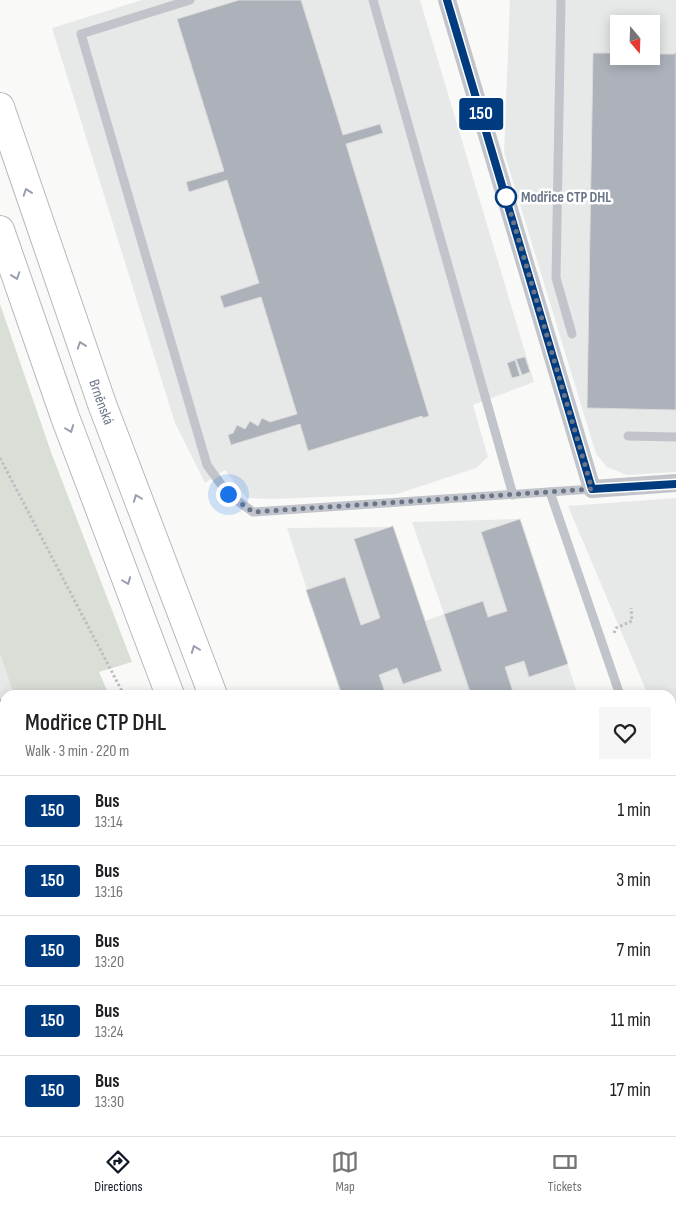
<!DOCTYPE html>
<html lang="en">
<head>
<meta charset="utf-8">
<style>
  :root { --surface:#fff; --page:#f6f6f6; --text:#202124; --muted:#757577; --line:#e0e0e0; --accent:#111827 }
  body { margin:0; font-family:"Sofia Sans Condensed",sans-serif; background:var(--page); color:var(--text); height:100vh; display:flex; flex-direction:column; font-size:19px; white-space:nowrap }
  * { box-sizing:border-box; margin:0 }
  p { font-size:16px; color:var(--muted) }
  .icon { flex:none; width:28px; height:28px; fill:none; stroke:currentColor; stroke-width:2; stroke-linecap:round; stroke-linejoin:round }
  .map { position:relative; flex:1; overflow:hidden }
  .drawer { position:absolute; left:0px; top:690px; width:676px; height:446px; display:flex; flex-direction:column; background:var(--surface); border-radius:15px 15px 0 0; box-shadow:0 2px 12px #0003 }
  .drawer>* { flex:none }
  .badge { padding:0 10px; border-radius:4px; font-size:18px; line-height:32px }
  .needle { width:32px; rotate:161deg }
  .fabs { position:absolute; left:610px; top:15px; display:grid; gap:10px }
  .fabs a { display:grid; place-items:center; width:50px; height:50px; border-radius:0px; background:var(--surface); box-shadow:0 2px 12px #0003; font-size:25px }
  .you { position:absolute; width:25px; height:25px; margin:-12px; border:4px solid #fff; border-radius:50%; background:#1a73e8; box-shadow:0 0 0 8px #1a73e833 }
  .map>.badge { position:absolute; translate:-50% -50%; box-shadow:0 0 0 2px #fff }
  .round { display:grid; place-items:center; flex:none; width:52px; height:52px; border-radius:0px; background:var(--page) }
  .overview { display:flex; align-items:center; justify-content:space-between; height:85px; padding:0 25px }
  h1 { font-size:24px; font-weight:600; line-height:38px }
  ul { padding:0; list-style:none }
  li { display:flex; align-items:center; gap:15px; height:70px; padding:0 25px; border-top:1px solid var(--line) }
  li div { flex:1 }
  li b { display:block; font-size:19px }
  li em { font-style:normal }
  li .badge { min-width:55px; font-weight:700; text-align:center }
  .tabs { display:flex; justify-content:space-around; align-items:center; height:70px; border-top:1px solid var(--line); background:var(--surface); font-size:14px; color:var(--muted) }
  .tabs a { display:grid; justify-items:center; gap:2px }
  .tabs .on { color:var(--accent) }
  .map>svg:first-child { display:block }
</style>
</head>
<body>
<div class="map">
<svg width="676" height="1136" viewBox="0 0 676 1136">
  <rect width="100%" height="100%" fill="#f9faf8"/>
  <g fill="#e7e9e9" fill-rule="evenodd">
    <polygon points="142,0 420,0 534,382 473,405 488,457 476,468 397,494 272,499 247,498 225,470 205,483 175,423 52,28"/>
    <path d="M510 0H676V472L627 475 607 467 596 454 504 152ZM619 24H651V56H619Z"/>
    <polygon points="676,498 676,769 671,755 671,695 648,695 568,506"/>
    <polygon points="519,519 578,695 341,695 287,528 393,527 425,621 444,614 412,522"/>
    <polygon points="0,654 14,695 5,695 5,822 0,806"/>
    <polygon points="673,825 676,831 676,1133 667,1136 446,1136 444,1131 671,1131 671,826"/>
  </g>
  <g fill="#d9ded7">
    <polygon points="0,304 51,452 132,662 99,672 109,695 14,695 0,654"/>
    <polygon points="157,1131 284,1131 286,1136 159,1136"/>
  </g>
  <g fill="#acb1ba" stroke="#dbdbda">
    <polygon points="239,0 301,0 343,135 380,124 383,133 346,144 429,416 423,418 422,416 308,451 300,424 231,445 228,435 233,433 237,425 245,429 250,421 258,426 262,418 270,422 297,414 261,297 224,308 220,296 259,283 227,180 189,192 186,182 224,171 177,19"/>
    <polygon points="676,52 676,410 587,408 593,53 619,53 619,56 651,56 651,54 674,54"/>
    <polygon points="525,357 530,372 522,375 516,359"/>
    <polygon points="515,360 520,376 512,378 507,363"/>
    <polygon points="520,519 568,664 529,677 524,661 505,667 514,695 471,695 444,614 483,601 488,617 507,611 481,532"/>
    <polygon points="393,526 442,671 403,684 397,668 379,675 386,695 342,695 306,590 345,577 361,625 380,618 354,539"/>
    <polygon points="671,1054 676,1068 676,1111 671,1112"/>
    <polygon points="532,1131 617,1131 604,1136 534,1136"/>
  </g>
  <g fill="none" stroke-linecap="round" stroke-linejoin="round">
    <g stroke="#b5b8bd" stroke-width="30">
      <g id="highway">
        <path id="s1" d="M0 107 102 404 213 695"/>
        <polyline points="0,230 65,417 170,695"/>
        <polyline points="346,1131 348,1136"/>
        <polyline points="388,1131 390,1136"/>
      </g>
    </g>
    <g stroke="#bcbec2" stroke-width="3" stroke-dasharray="2.5 2.5" stroke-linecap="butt">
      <polyline points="0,458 124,695"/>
      <polyline points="614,633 616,628 632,621 631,608"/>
      <polyline points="671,815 676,829"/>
      <polyline points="0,977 5,978"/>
      <polyline points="293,1131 295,1136"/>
    </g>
    <g stroke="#c1c4ca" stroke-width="9">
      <polyline points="190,0 81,34 207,465 228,494 253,512 592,489"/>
      <polyline points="373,0 513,495"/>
      <polyline points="561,0 556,278 572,334"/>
      <polyline points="628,436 676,437"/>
      <polyline points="550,492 620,695"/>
      <polyline points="671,900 676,915"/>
    </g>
    <g stroke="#c1c4ca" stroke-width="18">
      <polyline points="447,0 592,489 676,483"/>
      <polyline points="0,858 5,877"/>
      <polyline points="85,1131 87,1136"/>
    </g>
    <use href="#highway" stroke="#fff" stroke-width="28"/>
    <g stroke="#a3a8af" stroke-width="5.5">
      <g id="rail">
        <polyline points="0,702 5,718"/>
        <polyline points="0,743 5,758"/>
        <polyline points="128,1131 129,1136"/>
        <polyline points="141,1131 143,1136"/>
      </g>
    </g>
    <use href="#rail" stroke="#fff" stroke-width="4" stroke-dasharray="11" stroke-linecap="butt"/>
  </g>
  <defs><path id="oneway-chevron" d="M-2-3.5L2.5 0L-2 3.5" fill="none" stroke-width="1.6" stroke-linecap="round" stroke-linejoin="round" transform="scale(1.25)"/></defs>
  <g stroke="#979fac">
    <use href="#oneway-chevron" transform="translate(27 192) rotate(-109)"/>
    <use href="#oneway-chevron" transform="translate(16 276) rotate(71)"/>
    <use href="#oneway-chevron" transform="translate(81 345) rotate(-109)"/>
    <use href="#oneway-chevron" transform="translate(70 429) rotate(69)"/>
    <use href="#oneway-chevron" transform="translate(137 498) rotate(-111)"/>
    <use href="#oneway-chevron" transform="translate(127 581) rotate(69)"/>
    <use href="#oneway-chevron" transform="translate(195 649) rotate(-111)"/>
  </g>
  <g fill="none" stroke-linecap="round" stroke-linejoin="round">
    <g stroke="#fff" stroke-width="11">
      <polyline id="line" points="447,0 592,489 676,484"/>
    </g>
    <use href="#line" stroke="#003b80" stroke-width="8"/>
    <polyline stroke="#6a7688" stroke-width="5" stroke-dasharray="0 9" points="228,494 253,512 592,489 504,190 506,197"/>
  </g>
  <circle fill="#fff" stroke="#003b80" stroke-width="2.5" cx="506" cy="197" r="10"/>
  <g text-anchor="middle" stroke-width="5" stroke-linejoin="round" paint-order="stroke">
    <g font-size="15" font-weight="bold" fill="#6a7688" stroke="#fff" text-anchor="start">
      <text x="521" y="202">Modřice CTP DHL</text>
    </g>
    <g font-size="15" fill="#6a7688" stroke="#fff">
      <text dy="5" stroke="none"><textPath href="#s1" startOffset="312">Brněnská</textPath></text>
    </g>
  </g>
</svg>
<div class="fabs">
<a><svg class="needle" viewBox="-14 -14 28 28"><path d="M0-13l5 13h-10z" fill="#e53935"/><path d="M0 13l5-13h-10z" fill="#757577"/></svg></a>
</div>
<div class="you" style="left:228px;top:494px"></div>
<b class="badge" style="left:481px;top:114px;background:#003b80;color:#fff">150</b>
<section class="drawer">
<div class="overview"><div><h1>Modřice CTP DHL</h1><p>Walk · 3 min · 220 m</p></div><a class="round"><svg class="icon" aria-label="heart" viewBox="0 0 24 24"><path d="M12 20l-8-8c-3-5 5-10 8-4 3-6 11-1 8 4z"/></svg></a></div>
<ul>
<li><span class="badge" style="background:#003b80;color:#fff">150</span><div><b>Bus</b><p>13:14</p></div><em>1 min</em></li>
<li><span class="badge" style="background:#003b80;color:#fff">150</span><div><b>Bus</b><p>13:16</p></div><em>3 min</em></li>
<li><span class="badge" style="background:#003b80;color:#fff">150</span><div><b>Bus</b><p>13:20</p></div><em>7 min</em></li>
<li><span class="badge" style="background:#003b80;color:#fff">150</span><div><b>Bus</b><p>13:24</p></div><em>11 min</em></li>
<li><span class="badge" style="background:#003b80;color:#fff">150</span><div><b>Bus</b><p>13:30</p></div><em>17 min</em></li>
</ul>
</section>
</div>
<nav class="tabs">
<a class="on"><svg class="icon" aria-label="directions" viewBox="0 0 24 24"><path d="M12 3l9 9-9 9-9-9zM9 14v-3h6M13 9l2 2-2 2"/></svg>Directions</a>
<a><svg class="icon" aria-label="map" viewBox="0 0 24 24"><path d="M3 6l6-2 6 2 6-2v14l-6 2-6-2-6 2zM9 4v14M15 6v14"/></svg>Map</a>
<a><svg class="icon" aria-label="tickets" viewBox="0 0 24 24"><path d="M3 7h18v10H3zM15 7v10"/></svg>Tickets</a>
</nav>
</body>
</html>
